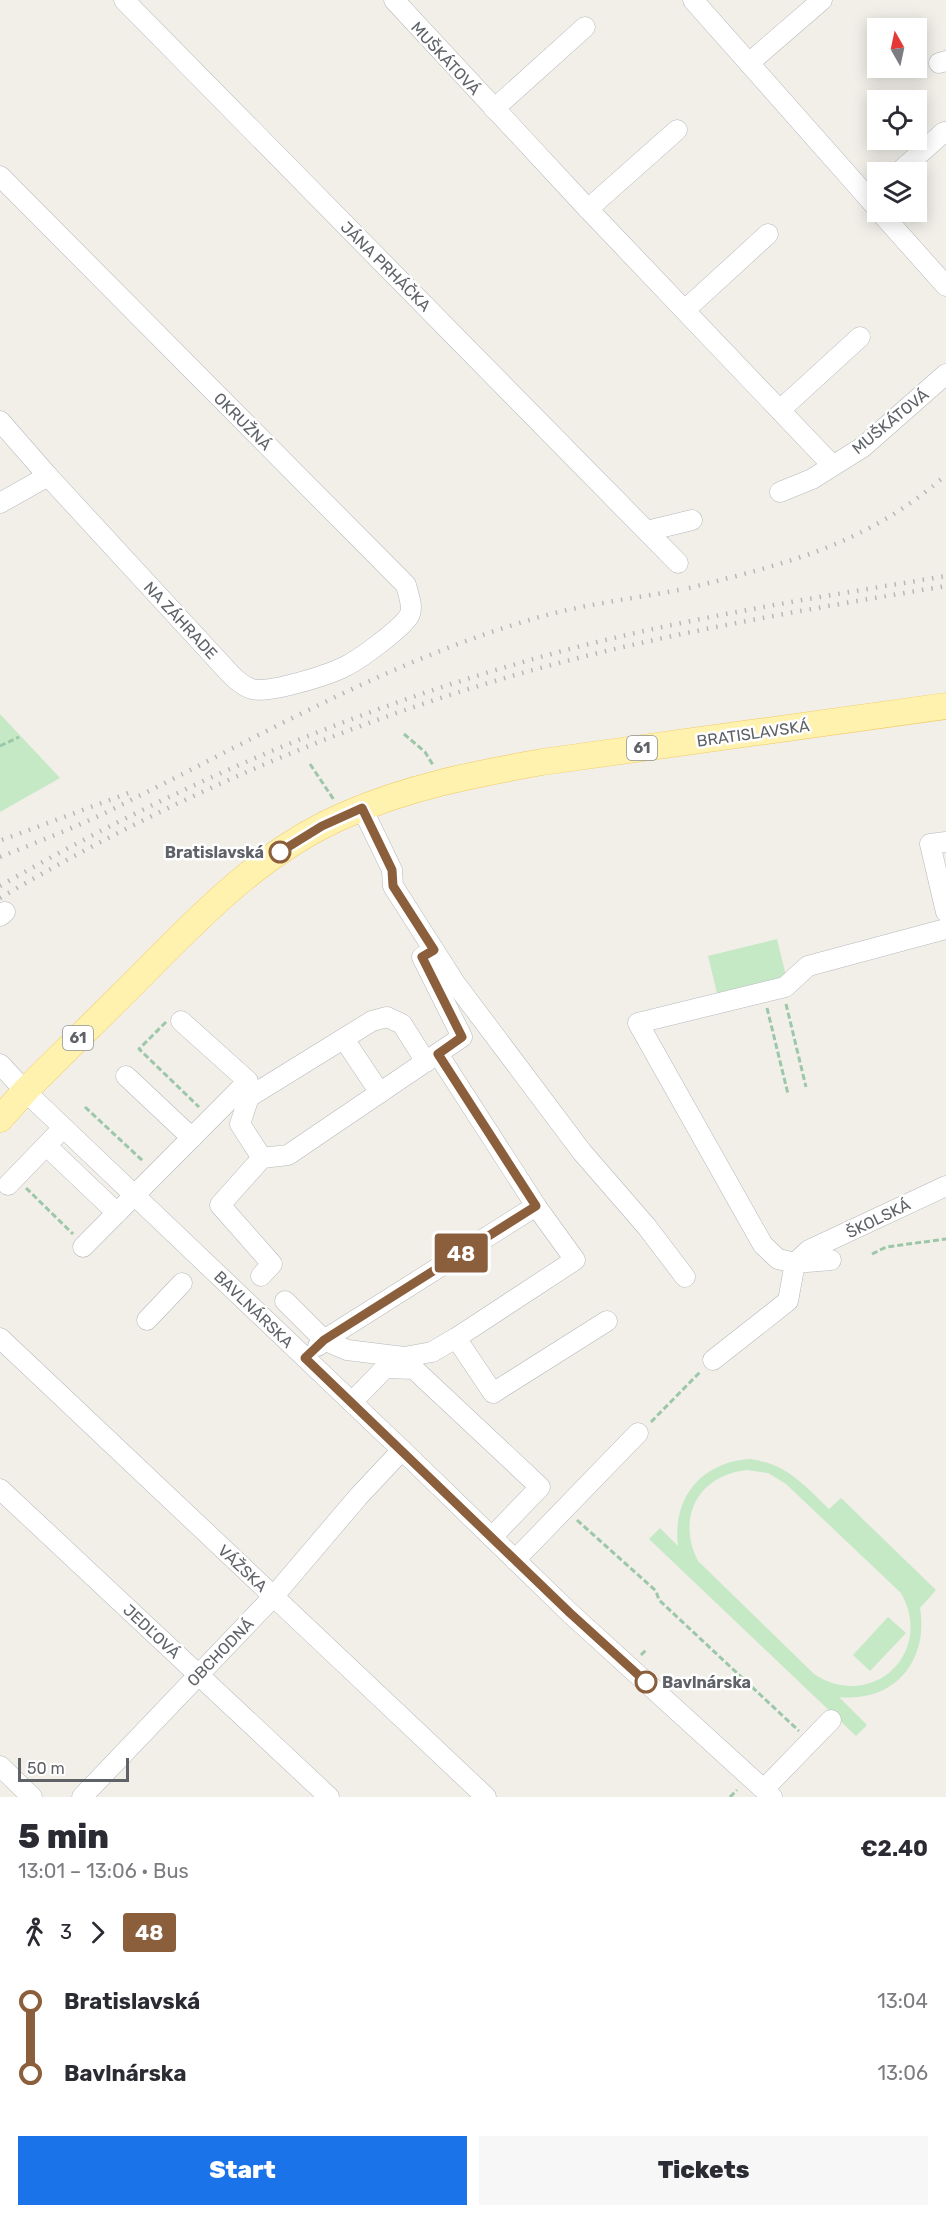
<!DOCTYPE html>
<html lang="en">
<head>
<meta charset="utf-8">
<style>
  :root { --surface:#fff; --page:#f7f7f7; --text:#2b2b33; --muted:#7c7c81; --accent:#1a73e8 }
  body { margin:0; font-family:Rubik,sans-serif; background:var(--page); color:var(--text); height:100vh; display:flex; flex-direction:column; font-size:22px; white-space:nowrap }
  * { box-sizing:border-box; margin:0 }
  p { font-size:20px; color:var(--muted) }
  .icon { flex:none; width:33px; height:33px; fill:none; stroke:currentColor; stroke-width:2; stroke-linecap:round; stroke-linejoin:round }
  .map { position:relative; height:1797px; overflow:hidden }
  .panel { display:flex; flex-direction:column; background:var(--surface); flex:1 }
  .panel>* { flex:none }
  .badge { padding:0 12px; border-radius:4px; font-size:21px; line-height:39px }
  .needle { width:39px; rotate:351deg }
  .controls { position:absolute; left:867px; top:18px; display:grid; gap:12px }
  .controls a { display:grid; place-items:center; width:60px; height:60px; border-radius:0px; background:var(--surface); box-shadow:0 3px 15px #0003; font-size:30px }
  .scale { position:absolute; left:18px; bottom:15px; width:111px; box-sizing:border-box; padding-left:6px; border:3px solid #5f6368; border-top:0; font-size:16px; line-height:21px; white-space:nowrap; color:#5f6368; -webkit-text-stroke:4px #fff; paint-order:stroke }
  .map>.badge { position:absolute; translate:-50% -50%; box-shadow:0 0 0 3px #fff }
  .legs { display:flex; align-items:center; gap:9px; height:66px; padding:0 18px; font-size:20px }
  .legs p { margin-inline-start:auto }
  .head { display:flex; align-items:center; justify-content:space-between; height:102px; padding:0 18px }
  h1 { font-size:33px; font-weight:800; line-height:45px }
  .button { display:flex; gap:12px; margin-top:auto; padding:12px 18px }
  .button a { flex:1; height:69px; border-radius:0px; background:var(--accent); color:#fff; font-size:24px; font-weight:800; line-height:69px; text-align:center }
  .button a+a { background:var(--page); color:var(--text) }
  ul { padding:0 18px; list-style:none }
  li { display:flex; align-items:center; gap:21px; height:72px; font-size:22px }
  li i { display:grid; place-items:center; width:9px; height:100%; margin:0 8px; background:currentColor }
  li i::after { content:''; width:15px; height:15px; margin:-8px; border:4px solid; border-radius:50%; background:var(--surface) }
  li p { margin-inline-start:auto }
  li:first-child i { background:linear-gradient(#0000 50%,currentColor 0) }
  li:last-child i { background:linear-gradient(currentColor 50%,#0000 0) }
  .map>svg:first-child { display:block }
</style>
</head>
<body>
<div class="map">
<svg width="946" height="1797" viewBox="0 0 946 1797">
  <rect width="100%" height="100%" fill="#f1efe8"/>
  <g fill="#c5e8c5" fill-rule="evenodd">
    <polygon points="0,714 60,778 0,812"/>
    <polygon points="777,939 786,976 717,993 708,956"/>
    <path d="M750 1459C787 1464 804 1485 829 1509L841 1498 936 1590 920 1608C929 1661 894 1703 839 1697L867 1725 856 1736 649 1539 660 1528 678 1546C672 1497 702 1462 750 1459ZM747 1470 768 1473 786 1484 901 1593C935 1653 872 1712 814 1674L698 1561C676 1518 698 1475 747 1470Z"/>
    <polygon points="888,1617 906,1633 870,1671 853,1655"/>
  </g>
  <g fill="none" stroke-linecap="round" stroke-linejoin="round">
    <g stroke="#b5b8bc" stroke-width="21">
      <g id="minor">
        <polyline points="124,0 678,563"/>
        <polyline points="394,0 588,209 832,465"/>
        <polyline points="693,0 878,209"/>
        <polyline points="749,63 822,0"/>
        <polyline points="939,63 946,61"/>
        <polyline points="494,109 585,27"/>
        <polyline points="899,172 944,132"/>
        <path d="M0 176 406 585C408 594 414 607 409 616 401 629 359 660 344 667 328 675 268 694 252 689 240 685 231 675 223 666L48 476 0 421"/>
        <polyline points="588,209 677,130"/>
        <polyline points="880,212 946,286"/>
        <polyline points="685,310 768,234"/>
        <polyline points="780,410 860,337"/>
        <polyline points="780,492 812,479 863,447 946,374"/>
        <polyline points="0,503 48,476"/>
        <polyline points="647,531 692,520"/>
        <polyline points="362,808 392,870 393,886 455,983 582,1152 647,1227 685,1277"/>
        <polyline points="946,842 930,844 946,912"/>
        <polyline points="0,916 5,912"/>
        <polyline points="946,929 808,966 785,987 638,1023 763,1245 778,1259 795,1263 809,1250 946,1186"/>
        <polyline points="344,1039 380,1093"/>
        <polyline points="426,1062 402,1024 387,1017 372,1021 249,1097 240,1124 262,1158 288,1155 462,1037 422,957 434,950"/>
        <polyline points="0,1064 25,1091 402,1450 570,1613 772,1797"/>
        <polyline points="126,1076 192,1138"/>
        <polyline points="54,1153 117,1213"/>
        <polyline points="8,1185 63,1128"/>
        <polyline points="83,1247 248,1081 181,1021"/>
        <polyline points="261,1276 272,1264 220,1205 262,1158"/>
        <polyline points="285,1301 324,1340 347,1350 404,1357 432,1352 456,1338 575,1260 536,1206 438,1054"/>
        <polyline points="147,1320 182,1283"/>
        <polyline points="0,1338 486,1797"/>
        <polyline points="456,1338 493,1393 607,1321"/>
        <polyline points="318,1346 324,1340 536,1206"/>
        <polyline points="713,1360 788,1301 795,1263 831,1260"/>
        <polyline points="352,1402 385,1368 414,1369 540,1487 492,1537"/>
        <polyline points="0,1489 329,1797"/>
        <polyline points="515,1560 638,1433"/>
        <polyline points="0,1766 32,1797"/>
        <polyline points="764,1789 831,1720"/>
        <polyline points="82,1797 273,1597 358,1497 402,1450"/>
      </g>
    </g>
    <g stroke="#f2c960" stroke-width="27">
      <path id="major" d="M0 1119 25 1091C61 1055 98 1019 134 983 197 919 261 851 345 815 408 787 475 774 542 762L946 706"/>
    </g>
    <g stroke="#9cc7a9" stroke-width="3" stroke-dasharray="6 3" stroke-linecap="butt">
      <polyline points="404,734 425,752 433,765"/>
      <polyline points="0,746 19,737"/>
      <polyline points="310,764 334,800"/>
      <polyline points="786,1004 806,1087"/>
      <polyline points="767,1008 788,1094"/>
      <polyline points="166,1022 139,1049 199,1107"/>
      <polyline points="85,1107 144,1162"/>
      <polyline points="26,1188 73,1234"/>
      <polyline points="872,1254 886,1247 946,1239"/>
      <polyline points="651,1422 701,1371"/>
      <polyline points="577,1520 656,1591 659,1600 799,1731"/>
      <polyline points="641,1655 647,1649"/>
      <polyline points="730,1797 737,1790"/>
    </g>
    <use href="#minor" stroke="#fff" stroke-width="20"/>
    <use href="#major" stroke="#fff2af" stroke-width="26"/>
    <g stroke="#b6b7b8" stroke-width="4.5" stroke-dasharray="1.5 8" stroke-linecap="butt">
      <path d="M689 588C788 563 866 545 946 475"/>
      <polyline points="2,840 134,791"/>
      <path d="M0 857C40 841 82 825 121 805 255 739 388 661 533 619 582 604 633 599 684 589"/>
      <path d="M0 886C184 780 380 698 585 645 704 615 825 596 946 576"/>
      <path d="M0 898C183 790 384 706 590 655 707 626 827 606 946 586"/>
    </g>
  </g>
  <g fill="none" stroke-linecap="round" stroke-linejoin="round">
    <g stroke="#fff" stroke-width="14">
      <polyline id="line-1" points="280,852 322,826 362,808 392,870 393,886 434,950 422,957 462,1037 438,1054 536,1206 324,1340 305,1358 570,1613 646,1682"/>
    </g>
    <use href="#line-1" stroke="#8b5e3c" stroke-width="9"/>
  </g>
  <g fill="#fff" stroke="#8b5e3c" stroke-width="3">
    <circle cx="280" cy="852" r="10"/>
    <circle cx="646" cy="1682" r="10"/>
  </g>
  <g text-anchor="middle" stroke-width="5" stroke-linejoin="round" paint-order="stroke">
    <g fill="#fff" stroke="#8f9295" stroke-width="1.5">
      <rect x="627" y="736" width="30" height="24" rx="4.5"/>
      <rect x="63" y="1026" width="30" height="24" rx="4.5"/>
    </g>
    <g font-size="15" font-weight="bold" fill="#5f6368">
      <text x="642" y="753">61</text>
      <text x="78" y="1043">61</text>
    </g>
    <g font-size="16" fill="#5f6368" stroke="#fff">
      <text transform="translate(446 58) rotate(47)" y="6">MUŠKÁTOVÁ</text>
      <text transform="translate(386 266) rotate(45)" y="6">JÁNA PRHÁČKA</text>
      <text transform="translate(243 421) rotate(45)" y="6">OKRUŽNÁ</text>
      <text transform="translate(890 421) rotate(-39)" y="6">MUŠKÁTOVÁ</text>
      <text transform="translate(181 620) rotate(47)" y="6">NA ZÁHRADE</text>
      <text transform="translate(753 733) rotate(-8)" y="6">BRATISLAVSKÁ</text>
      <text transform="translate(878 1218) rotate(-26)" y="6">ŠKOLSKÁ</text>
      <text transform="translate(254 1309) rotate(44)" y="6">BAVLNÁRSKA</text>
      <text transform="translate(243 1568) rotate(43)" y="6">VÁŽSKA</text>
      <text transform="translate(152 1631) rotate(43)" y="6">JEDĽOVÁ</text>
      <text transform="translate(220 1652) rotate(-46)" y="6">OBCHODNÁ</text>
    </g>
    <g font-size="16" font-weight="bold" fill="#5f6368" stroke="#fff" text-anchor="end">
      <text x="264" y="858">Bratislavská</text>
      <text x="662" y="1688" text-anchor="start">Bavlnárska</text>
    </g>
  </g>
</svg>
<div class="controls">
<a><svg class="needle" viewBox="-14 -14 28 28"><path d="M0-13l5 13h-10z" fill="#e53935"/><path d="M0 13l5-13h-10z" fill="#7c7c81"/></svg></a>
<a><svg class="icon" aria-label="locate" viewBox="0 0 24 24"><circle cx="12" cy="12" r="6"/><path d="M12 2v4M12 18v4M2 12h4M18 12h4"/></svg></a>
<a><svg class="icon" aria-label="layers" viewBox="0 0 24 24"><path d="M12 4l9 5-9 5-9-5zM3 14l9 5 9-5"/></svg></a>
</div>
<div class="scale">50 m</div>
<b class="badge" style="left:461px;top:1253px;background:#8b5e3c;color:#fff">48</b>
</div>
<section class="panel">
<div class="head"><div><h1>5 min</h1><p>13:01 – 13:06 · Bus</p></div><b>€2.40</b></div>
<div class="legs"><svg class="icon" aria-label="walk" viewBox="0 0 24 24"><circle cx="13" cy="4" r="2"/><path d="M13 8l-2 6 4 7M11 14l-3 7M7 12l3-4h3l4 4"/></svg>3<svg class="icon" aria-label="forward" viewBox="0 0 24 24"><path d="M9 5l7 7-7 7"/></svg><b class="badge" style="background:#8b5e3c;color:#fff">48</b></div>
<ul>
<li><i style="color:#8b5e3c"></i><b>Bratislavská</b><p>13:04</p></li>
<li><i style="color:#8b5e3c"></i><b>Bavlnárska</b><p>13:06</p></li>
</ul>
<div class="button"><a>Start</a><a>Tickets</a></div>
</section>
</body>
</html>
